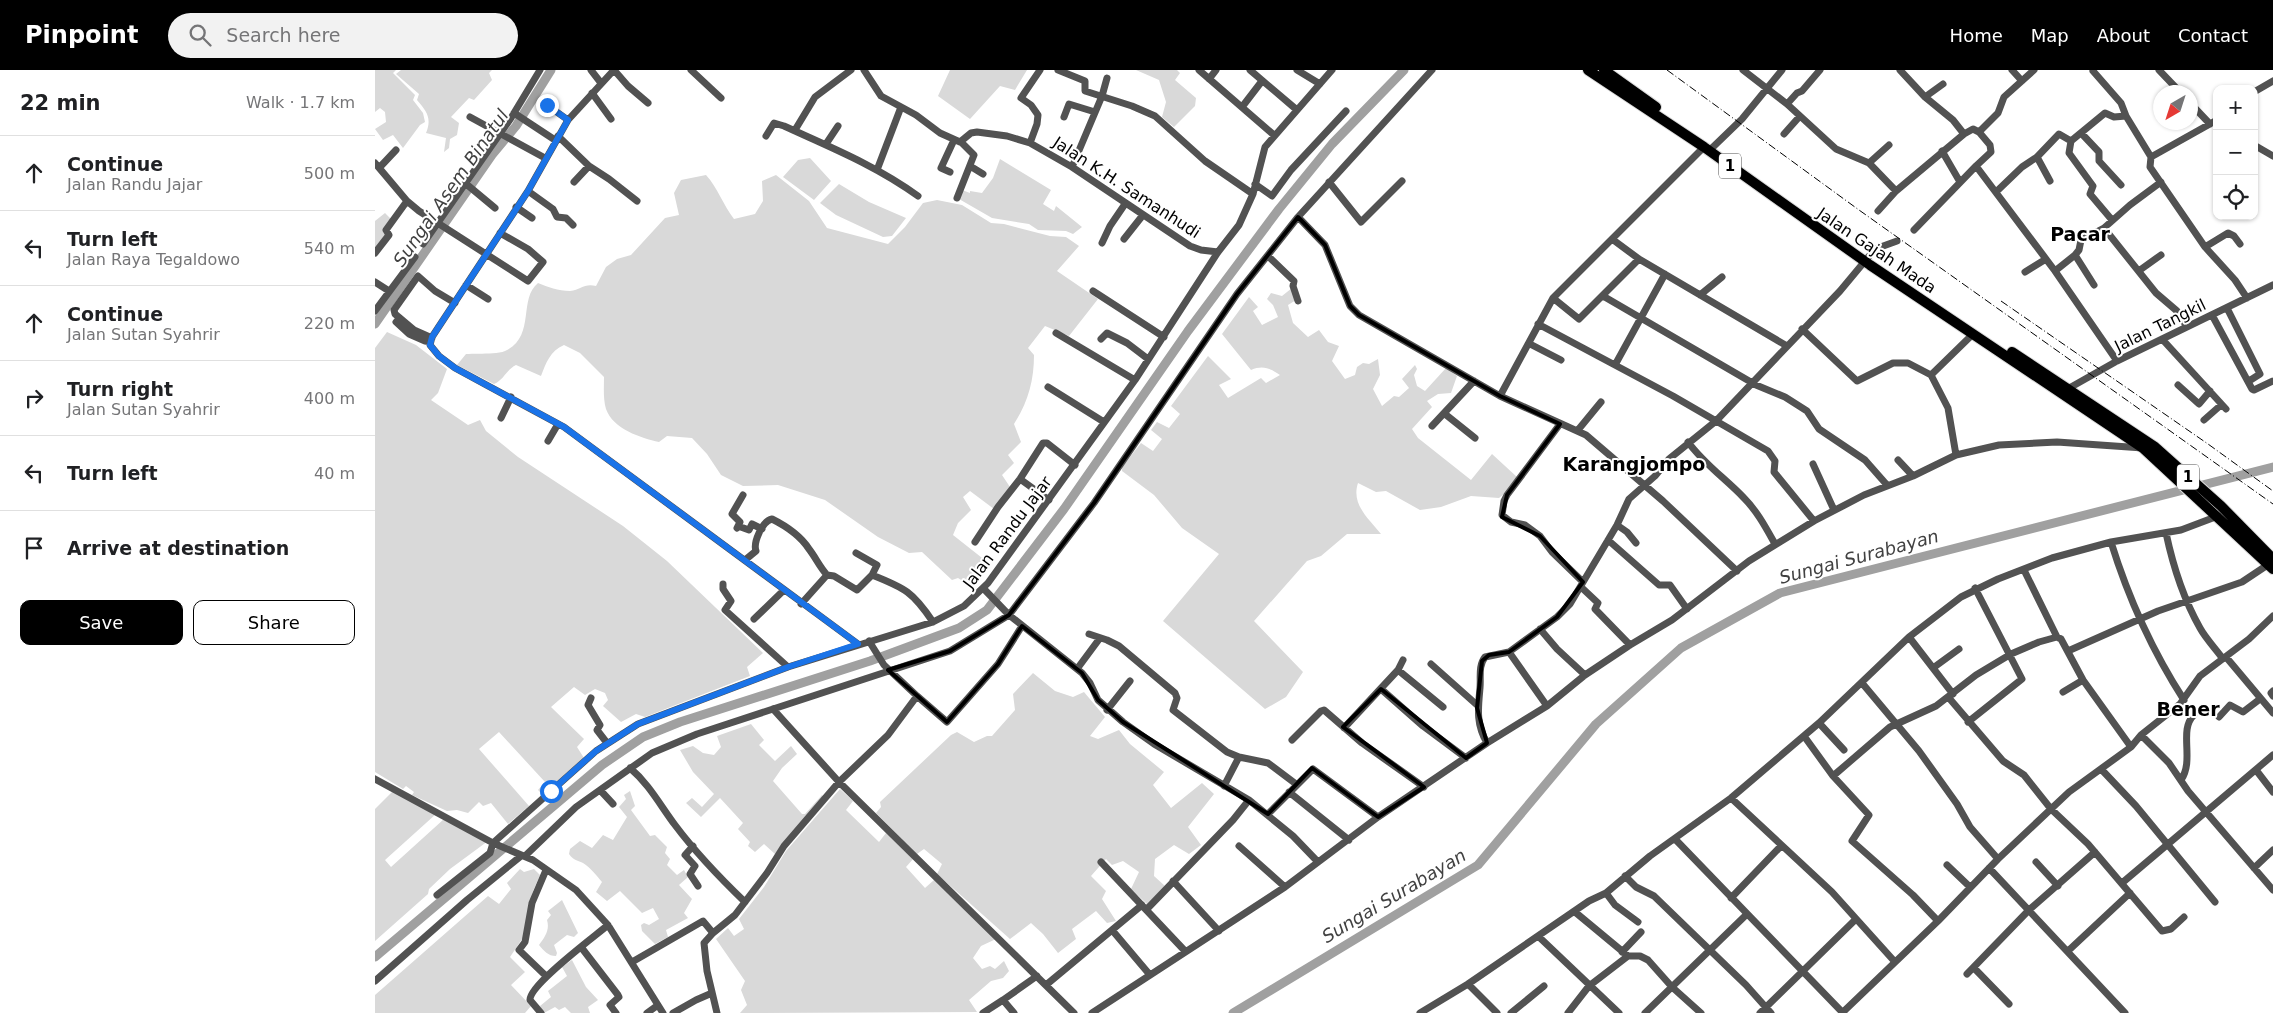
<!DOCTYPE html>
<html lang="en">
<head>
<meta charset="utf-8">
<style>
	body { margin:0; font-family:"DejaVu Sans",sans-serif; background:#f2f2f2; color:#202124 }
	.controls { position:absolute; right:15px; top:15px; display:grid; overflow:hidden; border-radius:10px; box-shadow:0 1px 4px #0004 }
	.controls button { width:45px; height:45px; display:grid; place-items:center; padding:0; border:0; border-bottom:1px solid #e0e0e0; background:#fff; color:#202124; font:25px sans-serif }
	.compass { position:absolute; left:1778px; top:15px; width:45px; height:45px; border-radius:50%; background:#fff; box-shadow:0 1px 4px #0004; rotate:219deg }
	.stop { position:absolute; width:15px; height:15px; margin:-11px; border:4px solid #1a73e8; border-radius:50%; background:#fff }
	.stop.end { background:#1a73e8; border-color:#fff; box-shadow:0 1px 5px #0008 }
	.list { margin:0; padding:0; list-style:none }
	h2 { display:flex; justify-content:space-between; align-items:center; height:65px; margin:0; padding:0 20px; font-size:21px }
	h2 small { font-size:16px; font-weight:400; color:#757577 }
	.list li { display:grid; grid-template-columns:32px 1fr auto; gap:15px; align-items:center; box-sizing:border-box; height:75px; padding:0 20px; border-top:1px solid #e0e0e0 }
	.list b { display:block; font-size:19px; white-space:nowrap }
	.list p { margin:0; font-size:16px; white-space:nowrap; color:#757577 }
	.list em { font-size:16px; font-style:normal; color:#757577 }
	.actions { display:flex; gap:10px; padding:15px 20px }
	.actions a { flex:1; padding:11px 0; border:1px solid #000; border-radius:10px; text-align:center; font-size:18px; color:#000 }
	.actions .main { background:#000; color:#fff }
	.icon { flex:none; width:28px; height:28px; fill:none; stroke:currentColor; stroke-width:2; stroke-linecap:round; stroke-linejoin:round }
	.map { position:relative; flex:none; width:1898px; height:943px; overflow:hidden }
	header { display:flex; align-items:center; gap:30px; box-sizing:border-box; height:70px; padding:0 25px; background:#000; color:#fff }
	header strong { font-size:24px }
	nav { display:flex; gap:28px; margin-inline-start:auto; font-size:18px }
	.search { width:350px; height:45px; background:#f2f2f2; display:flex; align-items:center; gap:12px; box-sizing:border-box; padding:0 18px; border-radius:28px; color:#757577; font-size:19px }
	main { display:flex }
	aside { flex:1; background:#fff }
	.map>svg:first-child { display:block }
	.green { fill:#d9d9d9 }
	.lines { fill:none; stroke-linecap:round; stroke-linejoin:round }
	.river { stroke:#a0a0a0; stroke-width:9 }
	.highway-casing { stroke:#dbdbdb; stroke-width:12 }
	.minor { stroke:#525252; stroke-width:7 }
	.highway { stroke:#000; stroke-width:10 }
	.rail { stroke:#000; stroke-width:1; stroke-dasharray:8 2.5 1 2.5; stroke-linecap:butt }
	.route { stroke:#1a73e8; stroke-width:6 }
	.marked { fill:none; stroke:#000; stroke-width:4; stroke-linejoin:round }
	.labels { text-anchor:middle; stroke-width:4; stroke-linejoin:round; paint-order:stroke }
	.shield { fill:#fff; stroke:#4c4c4c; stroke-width:1 }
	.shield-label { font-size:15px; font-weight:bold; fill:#000 }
	.street-label { font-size:16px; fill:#000; stroke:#fff }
	.water-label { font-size:18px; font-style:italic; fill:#414141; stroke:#fff }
	.quarter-label { font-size:19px; font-weight:bold; fill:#000; stroke:#fff }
</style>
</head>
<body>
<header>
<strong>Pinpoint</strong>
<div class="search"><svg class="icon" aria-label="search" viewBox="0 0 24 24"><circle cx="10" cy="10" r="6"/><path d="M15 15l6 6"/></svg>Search here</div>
<nav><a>Home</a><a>Map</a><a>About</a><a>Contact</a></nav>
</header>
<main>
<aside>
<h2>22 min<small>Walk · 1.7 km</small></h2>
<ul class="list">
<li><svg class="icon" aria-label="ahead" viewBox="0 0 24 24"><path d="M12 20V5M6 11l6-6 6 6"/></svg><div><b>Continue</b><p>Jalan Randu Jajar</p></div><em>500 m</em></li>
<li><svg class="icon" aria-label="left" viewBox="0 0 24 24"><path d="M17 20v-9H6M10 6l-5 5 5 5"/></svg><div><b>Turn left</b><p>Jalan Raya Tegaldowo</p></div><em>540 m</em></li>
<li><svg class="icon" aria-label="ahead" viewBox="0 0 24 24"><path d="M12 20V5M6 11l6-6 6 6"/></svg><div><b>Continue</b><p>Jalan Sutan Syahrir</p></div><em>220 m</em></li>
<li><svg class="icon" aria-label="right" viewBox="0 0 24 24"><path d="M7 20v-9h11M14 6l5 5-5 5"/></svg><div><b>Turn right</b><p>Jalan Sutan Syahrir</p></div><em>400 m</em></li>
<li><svg class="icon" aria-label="left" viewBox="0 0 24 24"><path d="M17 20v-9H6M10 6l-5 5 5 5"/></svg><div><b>Turn left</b></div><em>40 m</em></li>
<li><svg class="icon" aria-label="arrive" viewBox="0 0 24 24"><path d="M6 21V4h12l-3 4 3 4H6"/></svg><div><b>Arrive at destination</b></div></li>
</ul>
<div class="actions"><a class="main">Save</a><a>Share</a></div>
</aside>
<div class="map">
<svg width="1898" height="943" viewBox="0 0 1898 943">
	<rect width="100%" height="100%" fill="#fff"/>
	<path class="green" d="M0,0H21L18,3L40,25L38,30L48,43L50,52L45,55L28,78L18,65L8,70L0,59L11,52L10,42L5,38L0,42Z
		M26,0H117L114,3L117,10L99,30L94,28L76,47L84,53L82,65L75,69L74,78L69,82L71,68L51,63C57,48 52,42 42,30L44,24L21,4Z
		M575,0H652L640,20L625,16L595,49L563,26Z
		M761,0H802L805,3L800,10L821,28L820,36L799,57L787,47L791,32L784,10Z
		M435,88L456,111L439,130L408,107L423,90Z
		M625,89L676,120L668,134L679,141L681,136L707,157L698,164L691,161L663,160L654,154L617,148L584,129L587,120L595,123V121L607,123L618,108Z
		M331,105C343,118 348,135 359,149L380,144L388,131L387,111L401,105L434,131L452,158L513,174L530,157L548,133L562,130L587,135L616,153L629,154L675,166L691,167L704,176L682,201L723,229L694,266L670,256L653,278L659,285C659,311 653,332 639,354L646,372L633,385L639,393L627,405L635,417L619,439L595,421L588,427L596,440L583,453L578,465L616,495L597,517L583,508L577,510L547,482L534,483L503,467L450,430L403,415L368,416L346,405L332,384L317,368L292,366L284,372C266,368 238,359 231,339C228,329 229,317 229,307L205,283L189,275C175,281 171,293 166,306L141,295C131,300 129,310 119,314L82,295L91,284C102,283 120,285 130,281C161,267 143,229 163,213C173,217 183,221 195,221C206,220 209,213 221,216L231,197L242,189L256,185L290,148L304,145L299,123L306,110Z
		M464,114L494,132L531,148L517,166L508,167L461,145L445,133Z
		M10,143L20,153L0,180V151Z
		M917,218L921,230L913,235L918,253L933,267L944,260L953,272L964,276L957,291L970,309L980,305L982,297L988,293L994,294L1003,289L1005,305L998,319L1007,336L1019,326L1024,327L1034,318L1027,309L1040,295L1042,299L1039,305L1042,316L1050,321L1071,298L1082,306L1076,323L1063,324L1052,331L1057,337L1037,359L1043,368L1096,410L1117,384L1142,407L1129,424L1124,428L1096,426L1066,437L1045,440L1011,421L1001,422L983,413C976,434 993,448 1006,464H972L946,486L932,491L879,551L928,602L911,627L890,639L788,551L844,484L807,458L779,425L747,401V397L766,373L778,381L787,369L776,360L782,352L794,358L805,344L796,336L833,286L856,309L844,315L853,328L886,308L891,313L905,305C894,298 888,295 876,300L847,264L874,227L883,237L878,241L887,255L903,247L898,235L892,229L896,223L907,226Z
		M12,262L41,275L72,299L63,323L56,330L93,355L105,350L111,361L143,387L248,456L292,491L388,583L372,597L375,606L270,647L261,644L246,652L228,636L233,630L230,623L220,619L210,625L199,617L176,637L209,669L202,677L209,688L168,725L163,720L170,712L124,662L104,679L154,736L133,754L116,733L108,736L104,732L93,743L82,740L72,741L37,725L39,722L31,716L28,719L0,702V278Z
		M658,603L680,621L698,627L709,622L730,647L715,666L723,669L744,660L755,674L789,702L778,715L796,738L827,713L839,724L813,757L826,775L814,784L799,775L780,789L779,806L790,816L772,834L756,819L764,802L748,791L737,795L731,789L716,806L731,821L727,829L741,851L732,853L721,841L697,859L701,869L683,883L668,864L656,853L635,869L562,804L567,794L549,779L542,784L501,743L506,737L505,732L576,665L582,662L599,672L612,666H617L640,640L638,624Z
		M376,654L389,670L384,675L400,691L416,676L422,684L407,698L398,711L427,744H430L447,725L450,728L400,784L389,774L380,782L373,776L375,772L363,759L368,753L345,728L326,747L311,733L317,728L327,737L339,724L318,702L305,680L318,676L328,683L339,685L346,677L342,666Z
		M465,719L478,731L471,740L504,772L511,763L539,788L531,797L550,818L559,810L621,869L606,876L598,888L607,899L615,896L620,899L629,891L634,901L628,908L616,911L594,930L602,942L365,943L372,935L366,920L370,911L341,869L353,858L359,866L369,859L364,849L389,817L411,781Z
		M18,721L61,744L10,790L16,797L69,749L113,771L75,799L54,819L53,824L0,871V739Z
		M255,721L260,736L256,740L275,766L280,765L292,777L290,783L295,789L292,795L302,805L309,800L313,807L304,815L317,829L309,843L313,848L291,860L293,867L280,874L267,861L266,855L269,853L274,855L284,849L278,838L267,843L245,821L232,831L221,822L227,812C222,806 216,798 208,793C202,790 198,790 194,784L195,779L205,771L217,778L228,765L238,770L252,747L244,737L251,729L249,725Z
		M145,799L149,802L159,799L165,805L158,821L149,866L135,887L150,902L136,915L156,936L150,943H0V925L113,826L124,834L136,819L132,813Z
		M187,830L203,863L199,867L192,865L179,875L182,883L181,886C173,886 169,881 164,875C170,867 175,860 172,850L176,845L173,841Z
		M197,890L211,917L223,930L213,937L215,943H196L190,937L184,940L180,937L169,943L165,936L176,927L173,921L192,906L187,897Z"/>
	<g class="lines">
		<path class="river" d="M0,254L117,85L141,56L176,0
			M0,887L227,695L268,667L305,652L495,591L584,558L612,540L689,439L813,261L904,139L957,74L1029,0
			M858,943L1103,795L1221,654L1306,578L1405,523L1898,397"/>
		<g class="highway-casing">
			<path id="highway" d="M1213,0L1329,77L1495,195L1768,378L1898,499
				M1229,0L1281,37
				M1637,282L1780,377L1846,436L1898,489"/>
		</g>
		<path class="minor" d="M216,0L226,13
			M239,0L193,50L153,121L57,267L55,275L64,286L80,298L189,357L483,574
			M239,0L253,16L273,33
			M316,0L346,28
			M489,0L506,26L541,45L565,63L585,72L596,63L602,62L632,66L655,73L697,97L815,176L826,180L843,182
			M683,0L710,11V21L757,36L780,46L830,91L878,124
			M824,0L899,65
			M875,0L922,40
			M922,0L945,14
			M1368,0L1412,34L1461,79L1494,93L1521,121L1589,64L1578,50L1550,27L1525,0
			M1637,0L1647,11
			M1659,0L1629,27L1623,43L1604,62L1615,75L1616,82L1601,96L1680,201L1742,291
			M1784,0L1805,22
			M1718,1L1746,33L1751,46
			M834,9L841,0
			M1879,22L1898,11
			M217,23L236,49
			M1550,27L1568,14
			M1412,34L1422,23L1427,21L1445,0
			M1816,34L1835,54
			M172,35L193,50
			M867,37L887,11
			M139,43L180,70
			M95,47L170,88
			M689,47L694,34L720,42
			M1842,50L1776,87L1775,97L1830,177L1860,210L1872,228
			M420,60L440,27L476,0
			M1409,64L1425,46
			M1589,64L1598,59L1604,62
			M1707,64L1724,82V91L1746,115
			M183,66L214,96L234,109L262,131
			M391,66L399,53L409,56C455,77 502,96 543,126
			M1696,71L1694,83L1718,116L1715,124L1737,150
			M655,73L662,54L663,45L656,35L646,28L665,0
			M451,74L463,56
			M1879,75L1898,86
			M1338,77L1367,49L1407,0
			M1567,81L1585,112
			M1662,87L1675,111
			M0,93L32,131L44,141L153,211L168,192L153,179L125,163
			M1494,93L1514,75
			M595,96L608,104
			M5,97L21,80
			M697,97L727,26L732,8
			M502,100L526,37
			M575,102L566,98L579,70
			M199,112L214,96
			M954,112L986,152L1027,111
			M90,113L120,138
			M880,114L897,126L916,100L971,41
			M153,121L178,139L182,147L191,148L198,155
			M1621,122L1647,97L1662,87L1684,64L1696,71L1730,43L1739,47L1751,46L1776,87
			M582,128L599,85L586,72
			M141,137L157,148
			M1503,141L1521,121
			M923,147L950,175L975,236L984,245L1125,326L1211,365L1288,431L1362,501
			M1729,158L1781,223L1802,241L1812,257
			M1539,160L1601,96
			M749,169L768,145
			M1237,169L1264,189L1412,276
			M727,173L735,156L750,134
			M48,174L136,48L165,0
			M1830,177L1853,163L1859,166L1865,174
			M0,183L14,165L11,160L32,131
			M1700,185L1719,215
			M893,186L919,211L918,216L923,231
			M1765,200L1786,185
			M1680,201L1700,185L1704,180L1706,170L1729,158L1755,135L1786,112
			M1650,202L1671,189
			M0,212L14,221
			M91,215L113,229
			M718,221L789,267
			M1325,225L1347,207
			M1228,226L1381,315L1410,327L1432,341L1444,359L1490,390L1512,415
			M1178,228L1204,249L1264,189
			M1852,238L1885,304L1874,311
			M0,241L40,187
			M1837,245L1877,319L1879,320L1898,311
			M21,252L34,264L50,271
			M1163,254L1298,326L1393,381L1400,391L1399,402L1439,451
			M1427,259L1482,311L1518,293H1533L1556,305
			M681,263L760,310
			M57,268L39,260L20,244L19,240L43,206L60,221L80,233
			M726,269L732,263L752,273L773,289
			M1787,269L1851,339
			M1155,274L1186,290
			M1240,295L1290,204
			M1803,315L1824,334L1835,321
			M673,317L729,352
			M1689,321L1742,291L1898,215
			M1125,326L1178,228L1329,77
			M1070,344L1100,368
			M126,348L136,327
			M1829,350L1846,335
			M1185,354L1132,425L1129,431L1127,445L1136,452L1150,455L1165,466L1177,482L1208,512
			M1057,356L1099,311
			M1203,360L1226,332
			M173,371L183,354
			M1313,372C1329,394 1351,409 1369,428C1382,441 1391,458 1400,474
			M1581,385L1573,338L1556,305L1598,264
			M1523,390L1538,406
			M1438,394L1459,440
			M645,409L674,430
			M1242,455L1252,462L1261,473
			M363,456L374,460L377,454L387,459
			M362,458L365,452L357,444L368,425
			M1791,463C1798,496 1808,528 1825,558C1831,569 1841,579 1848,589
			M1233,470L1284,515H1295L1312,539
			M600,472L623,437L645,409L668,373H672L700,395
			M1736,472C1753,527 1778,582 1809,630
			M481,483L502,495L497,505
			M370,490L381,481C378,473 387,451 397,449C411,456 425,465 434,479C441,488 444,496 452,505L459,506L482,520L497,505C530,518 538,522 558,552
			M1649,500L1682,567
			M348,514V519L356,531L350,540L413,597
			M1206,517L1223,533L1220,539L1255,575
			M608,518L634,545L707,603L715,613L723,630L748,652L779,674L874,730L918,766L943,792
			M426,534L452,505
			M379,549L409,520
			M1165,559L1182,579L1210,605
			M714,564L732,570L744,576L800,623L802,628L798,640L852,682L864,687L893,693L921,714
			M1534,567L1578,624
			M1693,581L1783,541L1867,512L1894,494
			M1134,582L1172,636
			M1851,587L1898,643
			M1056,594L1102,635
			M1558,598L1584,579
			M702,599L725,568
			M1023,600L1068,637
			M1487,613L1544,681L1582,734L1595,757L1623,789
			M1006,619L1048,656L1091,688
			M1898,621L1896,623L1898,626
			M1688,622L1708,610
			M542,626L572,652L623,594L647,556
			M216,628L213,635L225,655L222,660L232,673
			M1574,628L1628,691L1649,705L1676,739L1713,774L1787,861L1796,859L1809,847
			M398,639L464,712L699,943
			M732,640L755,611
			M1844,647L1855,635L1868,642L1885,629
			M1593,652L1647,609L1600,518
			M1444,653L1469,680
			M969,658L1023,600L1028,590
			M1766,665L1794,693L1813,721L1898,820
			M1429,666L1458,706L1494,745L1477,771L1538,825L1563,851
			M917,670L946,641L949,640L987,673L1049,717
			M1112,673C1101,654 1103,639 1105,618C1106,608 1103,596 1110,587L1134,582L1182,547L1195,534L1242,455L1254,429L1280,406L1294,389L1341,351L1465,221L1500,179L1522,171
			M255,698C274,714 285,735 300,755C321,783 345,808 370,832
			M1726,699L1761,736L1840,832
			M1881,700L1898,722
			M1458,706L1515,657L1561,636L1601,605L1636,584L1664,572L1682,567L1686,569L1708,610L1756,677
			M0,709L118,773L158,790L201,820L233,855L288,943
			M1806,710C1820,690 1803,660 1819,645
			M849,716L864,687
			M225,720L238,734
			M914,722L974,770
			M1356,728L1457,822L1520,892
			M893,744L938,699L1003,747
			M1300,769L1468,943
			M118,773L221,681L263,654L413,597L558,552L589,536L613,513L760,310L843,182L864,155L878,124L890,77L957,0
			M318,776L310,785L320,796L315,804L323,816
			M864,776L910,817
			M150,786L201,737L277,683L322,664L575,581L634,545L719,433L862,224L923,147L1057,0
			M726,792L810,881
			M1661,792L1683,816
			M1572,795L1595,817
			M1614,798L1750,943
			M1879,798L1898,780
			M171,800L157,833L150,872L144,880L171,906
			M1250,806L1261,817L1279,826L1371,915L1396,943
			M798,811L844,861
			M1747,813L1898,685
			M1231,823L1240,835L1263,852
			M62,825L115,783L118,773
			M1356,828L1406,776
			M772,839L858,750L874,730
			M1200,842L1253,886H1265L1273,890L1297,917L1326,943
			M737,860L775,905
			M1163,866L1244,943
			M206,877L243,925L244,927L235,935L241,943
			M1693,881L1755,823
			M1247,882L1266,862
			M257,892L328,851L338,863
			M1599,898L1634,934
			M1592,904L1654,840L1720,782
			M0,911L92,830L146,786
			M1093,914L1122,943
			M671,915L767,835
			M166,943L155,930C154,915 219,867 233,855
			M272,943L283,935
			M298,943L321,930L337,923
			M342,943L332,901L329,873L338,863L360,845L392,803L409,776L464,712L513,665L542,626L509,595L494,571
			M608,943L628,930
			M639,943L628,930L662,906
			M717,943L910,817L1003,747L1112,673L1172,636L1210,605L1255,575L1297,550L1374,491L1439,451L1489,425L1538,406L1581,385L1624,375L1682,372L1768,378
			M1045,943L1093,914L1214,831L1231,823L1275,786L1356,728L1444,653L1534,567L1586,527L1623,509L1677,488L1736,472L1806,460L1843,446
			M1136,943L1169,916
			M1193,943L1214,916L1253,886
			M1270,943L1371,845
			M1385,943L1481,849
			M1467,943L1563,851L1623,789L1694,722L1756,677L1766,665L1805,634L1825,606L1874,569L1898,546"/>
		<use href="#highway" class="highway"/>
		<path class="rail" d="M1292,0L1484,140L1898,434
			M1626,231L1833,374L1898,421"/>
	</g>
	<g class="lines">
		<path class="route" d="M172,35L193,50L153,121L57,267L55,275L64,286L80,298L189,357L483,574L413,597L263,654L221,681L176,721"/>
	</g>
	<path class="marked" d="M923,147L950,175L975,236L984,245L1125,326L1185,354L1132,425L1127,447L1165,466L1208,512L1182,547L1134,582L1114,585L1107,591L1102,638L1112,673L1091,688L1006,619L968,657L1049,717L1003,747L937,698L893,744L748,652L723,630L707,603L647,556L623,594L572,652L513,600L575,581L634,545L719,433L862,224Z"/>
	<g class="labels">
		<g class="shield">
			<rect x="1344" y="83.5" width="22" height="25" rx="4"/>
			<rect x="1802" y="394.5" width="22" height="25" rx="4"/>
		</g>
		<g class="shield-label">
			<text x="1355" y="101">1</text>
			<text x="1813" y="412">1</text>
		</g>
		<g class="street-label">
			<text transform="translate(752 117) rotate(33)" y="6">Jalan K.H. Samanhudi</text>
			<text transform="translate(1502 180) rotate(34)" y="6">Jalan Gajah Mada</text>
			<text transform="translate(1785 255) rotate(-26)" y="6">Jalan Tangkil</text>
			<text transform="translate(632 462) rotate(-53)" y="6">Jalan Randu Jajar</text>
		</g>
		<g class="water-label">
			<text transform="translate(76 118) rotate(-55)" y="6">Sungai Asem Binatul</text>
			<text transform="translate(1484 487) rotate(-15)" y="6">Sungai Surabayan</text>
			<text transform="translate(1019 826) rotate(-31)" y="6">Sungai Surabayan</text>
		</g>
		<g class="quarter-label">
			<text x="1705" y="171">Pacar</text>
			<text x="1259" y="401">Karangjompo</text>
			<text x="1813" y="646">Bener</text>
		</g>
	</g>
</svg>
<div class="controls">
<button>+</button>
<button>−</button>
<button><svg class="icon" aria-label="locate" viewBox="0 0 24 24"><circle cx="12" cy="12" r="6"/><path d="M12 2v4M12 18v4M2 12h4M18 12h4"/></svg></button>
</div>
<svg class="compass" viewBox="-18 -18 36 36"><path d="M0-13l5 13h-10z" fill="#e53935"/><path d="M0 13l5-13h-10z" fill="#757577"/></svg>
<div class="stop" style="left:176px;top:721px"></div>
<div class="stop end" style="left:172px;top:35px"></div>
</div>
</main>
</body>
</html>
